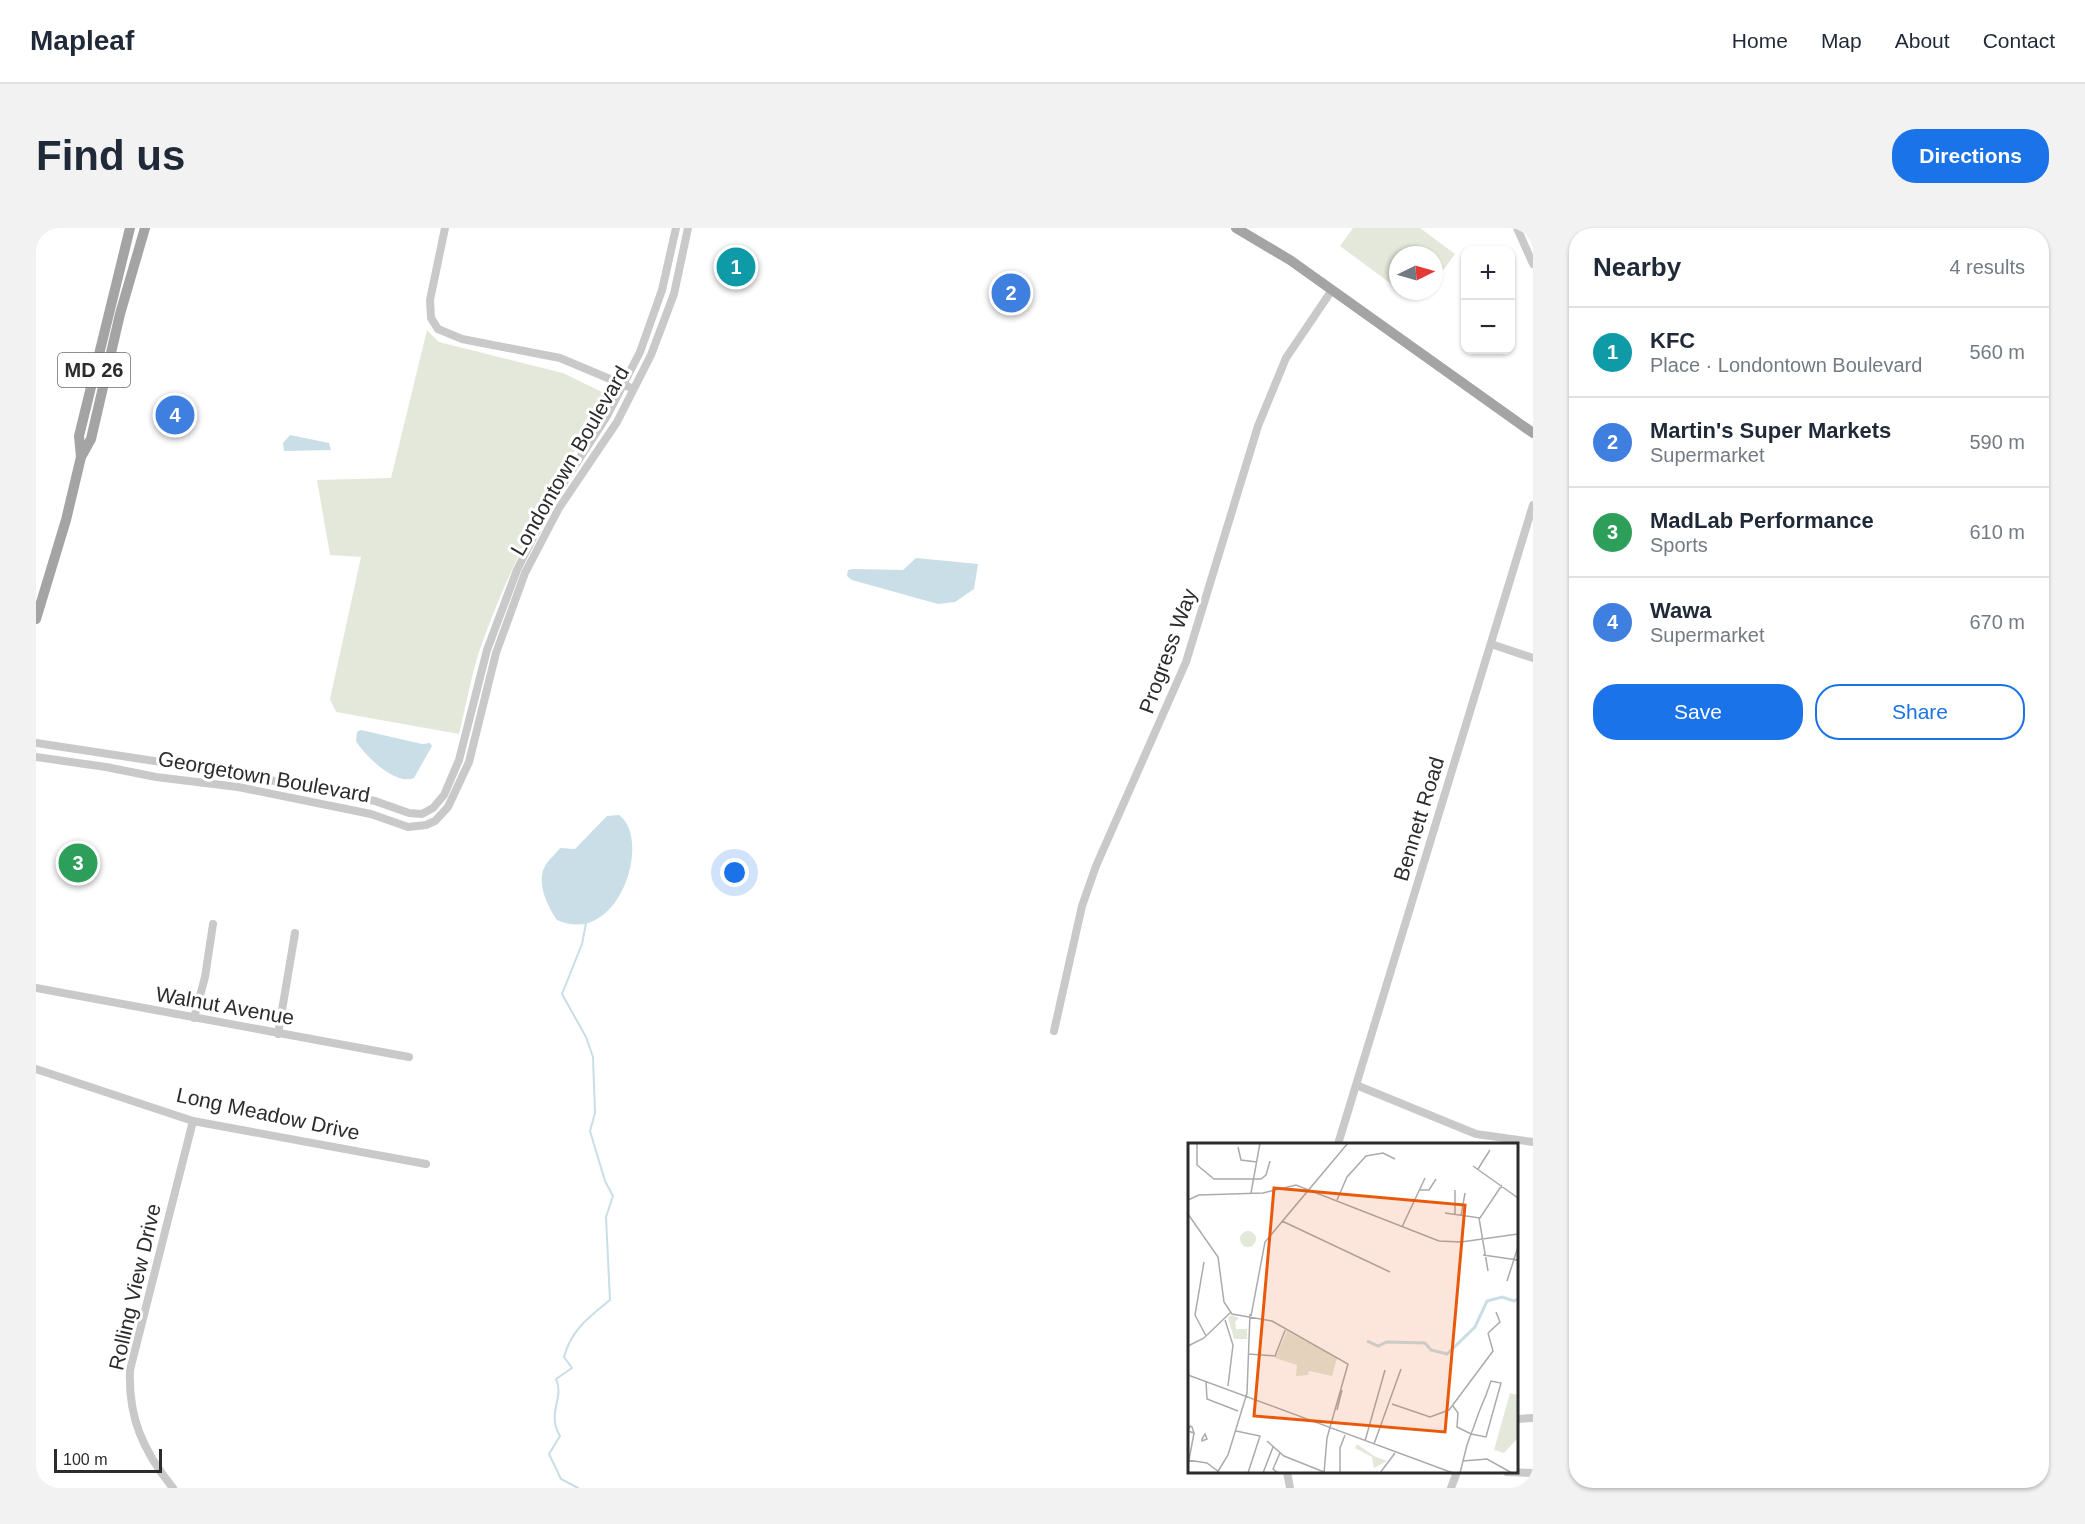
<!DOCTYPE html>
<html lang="en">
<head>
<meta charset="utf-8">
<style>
	body { margin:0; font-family:Helvetica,sans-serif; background:#f2f2f3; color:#1f2937 }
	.controls { position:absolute; right:18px; top:18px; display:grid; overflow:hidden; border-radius:12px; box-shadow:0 2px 4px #0004 }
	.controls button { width:54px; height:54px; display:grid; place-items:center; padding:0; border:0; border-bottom:2px solid #e0e1e3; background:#fff; color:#1f2937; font:30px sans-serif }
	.compass { position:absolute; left:1353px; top:18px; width:54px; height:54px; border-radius:50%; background:#fff; box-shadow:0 2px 4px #0004; rotate:85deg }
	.scale { position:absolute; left:18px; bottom:15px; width:108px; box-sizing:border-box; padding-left:6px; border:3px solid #2c2c2c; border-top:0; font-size:16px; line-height:21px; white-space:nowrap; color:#2c2c2c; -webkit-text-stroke:4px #fff; paint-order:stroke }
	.you { position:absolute; left:699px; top:645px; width:21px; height:21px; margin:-15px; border:4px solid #fff; border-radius:50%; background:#1a73e8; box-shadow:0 0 0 9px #1a73e833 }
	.badge { display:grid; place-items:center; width:39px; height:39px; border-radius:50%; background:#1a73e8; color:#fff; font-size:20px; font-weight:700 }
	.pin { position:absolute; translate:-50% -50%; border:3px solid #fff; box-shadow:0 2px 6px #0006 }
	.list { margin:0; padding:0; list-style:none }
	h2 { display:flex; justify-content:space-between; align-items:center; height:78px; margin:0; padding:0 24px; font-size:26px }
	h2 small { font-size:20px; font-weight:400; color:#747a83 }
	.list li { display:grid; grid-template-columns:39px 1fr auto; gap:18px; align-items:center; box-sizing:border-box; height:90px; padding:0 24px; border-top:2px solid #e0e1e3 }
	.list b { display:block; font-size:22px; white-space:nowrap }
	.list p { margin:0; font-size:20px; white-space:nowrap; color:#747a83 }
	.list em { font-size:20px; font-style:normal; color:#747a83 }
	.actions { display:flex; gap:12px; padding:18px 24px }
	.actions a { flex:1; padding:14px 0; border:2px solid #1a73e8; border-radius:24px; text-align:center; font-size:21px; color:#1a73e8 }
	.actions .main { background:#1a73e8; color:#fff }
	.map { position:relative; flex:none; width:1497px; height:1260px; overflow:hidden; border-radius:24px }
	header { display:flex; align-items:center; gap:36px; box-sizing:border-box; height:84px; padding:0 30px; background:#fff; border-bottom:2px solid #e0e1e3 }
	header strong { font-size:28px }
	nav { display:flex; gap:33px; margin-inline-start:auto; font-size:21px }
	.intro { display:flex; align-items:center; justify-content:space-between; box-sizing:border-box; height:144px; padding:0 36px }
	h1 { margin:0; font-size:42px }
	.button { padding:15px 27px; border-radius:24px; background:#1a73e8; color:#fff; font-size:21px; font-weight:700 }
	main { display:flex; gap:36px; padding:0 36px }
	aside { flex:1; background:#fff; border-radius:24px; box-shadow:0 2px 4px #0004 }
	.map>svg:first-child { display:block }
	.green { fill:#e4e8db }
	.water { fill:#c9dee7 }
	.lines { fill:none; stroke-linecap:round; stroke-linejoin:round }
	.stream { stroke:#c9dee7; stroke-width:2 }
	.minor { stroke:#c9c9c9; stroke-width:8 }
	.major { stroke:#a4a4a4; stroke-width:10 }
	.labels { text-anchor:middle; stroke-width:6; stroke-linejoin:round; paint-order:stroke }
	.shield { fill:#fff; stroke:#6b6b6b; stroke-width:1.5 }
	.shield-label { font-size:20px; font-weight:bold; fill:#2c2c2c }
	.street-label { font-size:21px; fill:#2c2c2c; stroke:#fff }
	.inset-river { fill:none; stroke:#c9dee7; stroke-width:3 }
	.inset-road { fill:none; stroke:#ababab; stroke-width:1.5 }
	.view { fill:#e8590c; fill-opacity:0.15; stroke:#e8590c; stroke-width:3 }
	.inset-edge { fill:none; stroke:#2c2c2c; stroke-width:3 }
</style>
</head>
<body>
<header>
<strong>Mapleaf</strong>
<nav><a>Home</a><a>Map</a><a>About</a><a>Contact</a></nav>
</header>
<div class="intro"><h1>Find us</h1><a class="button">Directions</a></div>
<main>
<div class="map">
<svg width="1497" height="1260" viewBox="0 0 1497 1260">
	<rect width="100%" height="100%" fill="#fff"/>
	<path class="green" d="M1317,0H1384L1419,26L1398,55V27H1362V61L1304,18Z
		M391,102L403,114L527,145L572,167C521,251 477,327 444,421C435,448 430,478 423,506L300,484L294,471L325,329L294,327L281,252L355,250Z"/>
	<path class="water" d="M254,207L293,215L295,222L248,223L247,215Z
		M880,330L942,336L938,361L919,374L902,376L816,352L811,348L812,342L817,341L867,342Z
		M325,502L386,516L394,515L396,518L378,550C360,558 329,528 320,513L321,504Z
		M583,587C617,612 582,720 521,692C511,678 500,654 509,638C513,631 520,626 524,620L539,621L571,588Z"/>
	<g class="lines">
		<path class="stream" d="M542,1260L525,1251L513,1226L524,1208C510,1185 529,1170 520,1151L536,1140L528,1129C535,1102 553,1089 574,1072L570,989L577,968L569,953L554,903L559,885L557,829L550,809L526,766L546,716L550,695"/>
		<path class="minor" d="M409,0L394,72L395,90L402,101L426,111L524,130L593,159
			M1481,0L1497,36
			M1455,416L1497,430
			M0,515L204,546L339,573L373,585L386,586L397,580L408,567L423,532L451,422L481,342L514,276L571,188L604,124L626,62L640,0
			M0,529L70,539L120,549L202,559L335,586L372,599L390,597L399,593L412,579L433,534L460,425L489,345L523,280L581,194L615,127L638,66L652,0
			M0,760L373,829
			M158,790L169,749L177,696
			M1018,803L1046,678L1060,638L1150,434L1222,198L1250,130L1296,62
			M242,806L259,705
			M0,841L157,893L390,936
			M1320,857L1440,906L1497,914
			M1302,916L1497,277
			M1480,1191L1497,1190
			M1251,1244L1254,1260
			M1471,1244L1497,1245
			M137,1260C107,1223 92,1189 94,1142L157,893
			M1415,1260L1421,1244"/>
		<path class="major" d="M1200,0L1254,32L1497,205
			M45,229L43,208L94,0
			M0,391L30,292L45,229L55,211L84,86L109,0"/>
	</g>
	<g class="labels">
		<rect class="shield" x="22" y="125" width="72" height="34" rx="4.5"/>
		<g class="shield-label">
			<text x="58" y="149">MD 26</text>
		</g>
		<g class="street-label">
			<text transform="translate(534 233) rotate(-60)" y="7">Londontown Boulevard</text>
			<text transform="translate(1132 423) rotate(-70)" y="7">Progress Way</text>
			<text transform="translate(228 549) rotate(10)" y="7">Georgetown Boulevard</text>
			<text transform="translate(1383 591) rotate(-73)" y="7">Bennett Road</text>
			<text transform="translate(189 778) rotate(10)" y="7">Walnut Avenue</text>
			<text transform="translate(232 886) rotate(12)" y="7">Long Meadow Drive</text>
			<text transform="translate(99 1059) rotate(-77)" y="7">Rolling View Drive</text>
		</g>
	</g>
	<g transform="translate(1152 915)">
		<rect width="330" height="330" fill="#fff"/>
		<path d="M52 96a8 8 0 1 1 16 0a8 8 0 1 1-16 0ZM43,172L51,175L47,179L48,186H59V196H46L40,175ZM99,188L149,215L144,233L121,228L120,232L108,233L109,222L87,215ZM322,250L330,252V295L316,310L306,307ZM169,301L186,313L199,318L186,325L184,314L167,305Z" fill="#e4e8db"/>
		<path class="inset-river" d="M179,198L190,203L199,199L237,200L243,207L259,211L287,184L299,158L314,154L326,158L330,156"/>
		<path class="inset-road" d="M9,0V22L26,36H73L78,32L82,18M50,4L53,17L69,19M285,23L330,55M290,26L302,7M232,47H241L248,36M63,50L72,0M0,57L11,52L75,50L108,42L251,98L273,99L330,91M149,57L159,34L178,13L195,10L207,16M257,70L292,75L314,42M0,71L30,114L36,159L44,171L84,178L160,221L139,295L136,330M267,71V47M273,73L277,50M291,75L300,128M94,78L202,129M214,84L237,35M295,112L330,117M16,119L7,172L18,193M319,138L330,104M63,173L77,99L160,0M37,177L45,202L40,243M300,190L312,179L308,169M0,203L16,195L43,169M61,211L87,213L98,185M0,232L265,330M18,239L19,256L50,268M204,261L242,274L261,267L305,208L300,190M265,263L270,270L269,284L283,291L298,294L313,240L303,238L298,252L291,269L285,286L283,291L279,302L272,330M149,267L154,247M2,283L4,284L6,290L0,288ZM48,288L72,293L60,330M17,291L19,296L14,298V296ZM79,298L96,313L136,329M177,298L197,227M186,301L213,226M0,317L19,320L31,329M275,318L299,316L324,330M0,322L6,290M29,330L40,312L59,250L62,171M75,330L85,304M90,330L85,326L92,310M152,330V305L157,292M192,330L207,310"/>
		<path class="view" d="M86,45L277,62L257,289L66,273Z"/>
		<rect width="330" height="330" class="inset-edge"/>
	</g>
</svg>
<div class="controls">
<button>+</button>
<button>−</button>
</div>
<svg class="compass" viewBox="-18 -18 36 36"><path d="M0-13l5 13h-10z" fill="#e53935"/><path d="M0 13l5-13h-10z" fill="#747a83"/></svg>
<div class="scale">100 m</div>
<div class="you"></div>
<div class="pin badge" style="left:700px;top:39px;background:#0f9aa8">1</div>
<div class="pin badge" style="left:975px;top:65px;background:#3f7fe0">2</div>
<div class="pin badge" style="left:42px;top:635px;background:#2e9e5b">3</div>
<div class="pin badge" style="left:139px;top:187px;background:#3f7fe0">4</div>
</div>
<aside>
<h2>Nearby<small>4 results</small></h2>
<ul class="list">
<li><span class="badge" style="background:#0f9aa8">1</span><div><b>KFC</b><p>Place · Londontown Boulevard</p></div><em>560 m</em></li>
<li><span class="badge" style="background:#3f7fe0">2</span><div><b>Martin's Super Markets</b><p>Supermarket</p></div><em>590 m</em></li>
<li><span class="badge" style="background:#2e9e5b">3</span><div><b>MadLab Performance</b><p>Sports</p></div><em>610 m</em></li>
<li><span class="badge" style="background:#3f7fe0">4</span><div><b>Wawa</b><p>Supermarket</p></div><em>670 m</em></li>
</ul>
<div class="actions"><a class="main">Save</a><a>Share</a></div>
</aside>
</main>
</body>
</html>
